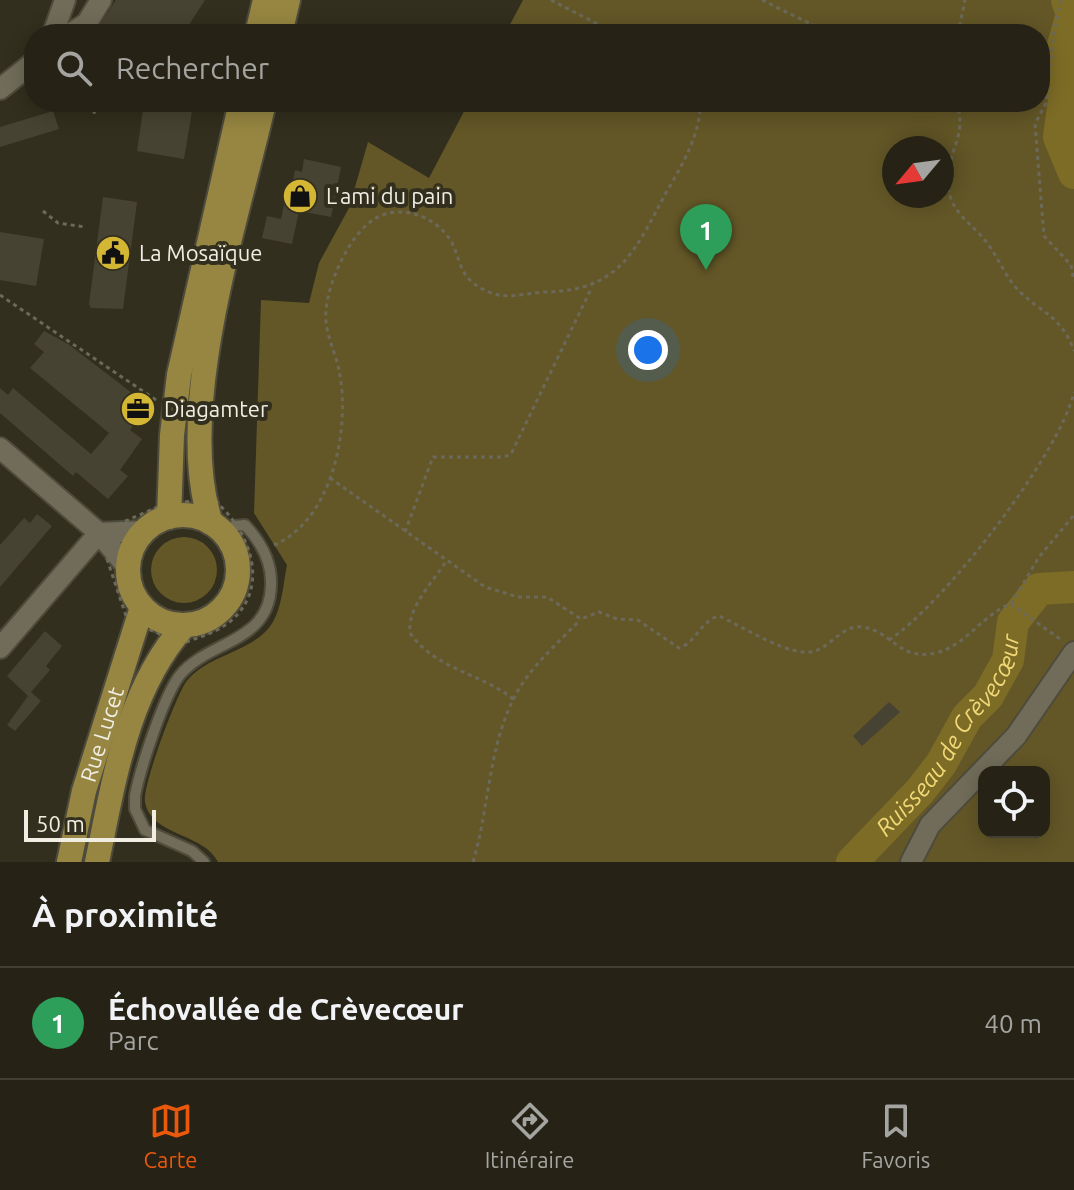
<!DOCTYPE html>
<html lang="fr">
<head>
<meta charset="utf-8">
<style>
	body { margin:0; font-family:Ubuntu,sans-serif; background:#2e2b1f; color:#f1f3f6 }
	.controls { position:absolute; right:24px; bottom:24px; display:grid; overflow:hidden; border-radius:16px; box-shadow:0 4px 20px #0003 }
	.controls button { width:72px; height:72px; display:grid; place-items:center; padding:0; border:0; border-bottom:2px solid #424035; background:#262316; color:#f1f3f6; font:40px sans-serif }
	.compass { position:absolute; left:882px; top:136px; width:72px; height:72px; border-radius:50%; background:#262316; box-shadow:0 4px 20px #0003; rotate:241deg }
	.scale { position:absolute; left:24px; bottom:20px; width:132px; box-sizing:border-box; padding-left:8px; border:4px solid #f0eee3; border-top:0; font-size:22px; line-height:28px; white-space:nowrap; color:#f0eee3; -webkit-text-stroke:6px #332f1e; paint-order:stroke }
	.you { position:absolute; left:648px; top:350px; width:28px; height:28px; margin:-20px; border:6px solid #fff; border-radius:50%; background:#1a73e8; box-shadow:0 0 0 12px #1a73e833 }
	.badge { display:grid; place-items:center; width:52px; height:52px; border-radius:50%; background:#ea580c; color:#fff; font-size:26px; font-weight:700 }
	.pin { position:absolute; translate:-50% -66px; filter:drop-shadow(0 2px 4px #0008) }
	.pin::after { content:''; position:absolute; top:42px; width:28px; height:24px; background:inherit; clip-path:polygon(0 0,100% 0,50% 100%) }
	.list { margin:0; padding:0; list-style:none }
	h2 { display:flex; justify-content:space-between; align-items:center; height:104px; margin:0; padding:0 32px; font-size:34px }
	h2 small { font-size:26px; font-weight:400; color:#a4a4a1 }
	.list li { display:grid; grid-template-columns:52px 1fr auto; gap:24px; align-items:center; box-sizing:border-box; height:112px; padding:0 32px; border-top:2px solid #424035 }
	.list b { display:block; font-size:30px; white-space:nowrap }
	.list p { margin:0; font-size:26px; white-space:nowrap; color:#a4a4a1 }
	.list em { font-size:26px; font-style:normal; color:#a4a4a1 }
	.icon { flex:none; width:44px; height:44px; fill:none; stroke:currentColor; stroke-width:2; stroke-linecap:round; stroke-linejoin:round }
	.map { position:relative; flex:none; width:1074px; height:862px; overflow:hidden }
	.search { position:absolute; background:#262316; box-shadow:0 4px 20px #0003; left:24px; right:24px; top:24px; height:88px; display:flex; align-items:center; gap:20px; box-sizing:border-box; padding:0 28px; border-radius:32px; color:#a4a4a1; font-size:30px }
	.sheet { height:216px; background:#262316 }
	nav { display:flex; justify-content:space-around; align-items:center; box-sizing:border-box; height:112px; border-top:2px solid #424035; background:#262316; font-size:22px; color:#a4a4a1 }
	nav a { display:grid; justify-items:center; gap:4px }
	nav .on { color:#ea580c }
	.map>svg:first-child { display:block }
	.green { fill:#635727; fill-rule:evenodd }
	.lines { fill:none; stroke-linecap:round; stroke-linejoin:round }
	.river { stroke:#7d6c26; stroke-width:32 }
	.building { fill:#474332 }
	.service-casing { stroke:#4e4b3c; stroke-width:14 }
	.minor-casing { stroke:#4e4b3c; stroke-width:24 }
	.primary-casing { stroke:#4e4b3c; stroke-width:28 }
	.path { stroke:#6c695a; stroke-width:3; stroke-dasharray:4 4; stroke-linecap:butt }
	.service { stroke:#706c59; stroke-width:10 }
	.minor { stroke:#706c59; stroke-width:20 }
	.primary { stroke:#978642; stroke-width:24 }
	.labels { text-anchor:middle; stroke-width:8; stroke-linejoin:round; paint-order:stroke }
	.poi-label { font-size:22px; fill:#f0eee3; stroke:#332f1e; text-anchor:start }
	.street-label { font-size:22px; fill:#f0eee3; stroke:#332f1e }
	.water-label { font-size:24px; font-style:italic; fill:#f1d877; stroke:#332f1e }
</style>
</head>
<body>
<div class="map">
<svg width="1074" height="862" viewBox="0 0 1074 862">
	<rect width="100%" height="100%" fill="#332f1e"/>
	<path class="green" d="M523,0H1074V862H218C204,833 151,836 145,802C142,786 176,696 186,682C205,656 247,653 268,629C282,613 283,584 287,565L254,513L261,300L309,303L319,263L349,208L368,142L429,178L469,102H1040V34H505ZM894,148H942V196H894ZM984,772H1044V832H984Z
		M151 570a33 33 0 1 1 66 0a33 33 0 1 1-66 0Z"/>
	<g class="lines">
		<g class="river">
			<path d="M1067,0L1072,14L1058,63L1064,100L1059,137L1074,173"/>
			<path id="s1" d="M852,862L920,791L941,764L967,717L988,696L1008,660L1013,622L1039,589L1074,587"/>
		</g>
	</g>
	<path class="building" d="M116,0H205L183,34H94Z
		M144,103L192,111L184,159L137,151Z
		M53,111L59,129L0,147V127Z
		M304,159L341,167L331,217L299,211L292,244L262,238L267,216L281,219L288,185L292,186L295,170L302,172Z
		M103,197L137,202L123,309L91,308L89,304Z
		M0,232L44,239L36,286L0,280Z
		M44,331L68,344L149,406L130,430L142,439L120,470L128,476L108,499L76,472L73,476L0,413V388L8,395L13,388L91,454L109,433L30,368L44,352L34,344Z
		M37,514L52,526L0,587V545L24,518L30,523Z
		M45,631L62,646L46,666L50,670L31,692L41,701L15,731L7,725L28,696L7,676Z
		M889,702L900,712L862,746L853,736Z"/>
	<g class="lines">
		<g class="service-casing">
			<path id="service" d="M204,862L192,851L145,830L135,809V796C140,769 164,695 180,675C209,640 270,643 271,585C272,562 261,542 245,525L234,526L224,533"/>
		</g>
		<g class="minor-casing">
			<path id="minor" d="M53,34L65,0
				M70,34L87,23L101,0
				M0,89L34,62
				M0,448L99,533L128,568
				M99,533L144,531
				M0,648L99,533
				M911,862L930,825L1016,736L1074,652"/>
		</g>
		<g class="primary-casing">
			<g id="primary">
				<path d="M257,34L265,0"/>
				<path d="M280,34L288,0"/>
				<circle cx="183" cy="570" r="55"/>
				<path d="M169,517L172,435L179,375L241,102"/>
				<path d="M211,523C173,410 238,217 264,102"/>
				<path id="s2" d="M69,862L84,791L142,607"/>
				<path d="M97,862C114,781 127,690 184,626"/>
			</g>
		</g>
		<path class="path" d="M551,0L617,34
			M762,0L809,23
			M1061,0L1054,31L1046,103L1035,124L1044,236L1071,265L1074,281
			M802,34L809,23L828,34
			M958,34L965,0
			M92,102L95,116
			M956,102C971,137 938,162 950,196C956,215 972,225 984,239C997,254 1004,275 1018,290C1042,314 1061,315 1074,351
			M43,211L58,223L85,227
			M0,295L156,400
			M330,478L485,587L518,597H547L581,619L599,612L617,619L638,620L679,648C697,642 700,621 719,616C742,626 792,659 815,651C832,645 844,624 863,627C893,632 899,661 935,653C967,646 982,614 1011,604L1039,557L1074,515
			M215,501C249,530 271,585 232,620C217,633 199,637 181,644L127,619L107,559L114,551L121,523L169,502Z
			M405,532L433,457H504L511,454L592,287
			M274,545C333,520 351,427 339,370C335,351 324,331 326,311C328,282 350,233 376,218C403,203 440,218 453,245C458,255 460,269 468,278C475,286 488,293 499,295C515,298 531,292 547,292C621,290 635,250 667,191C684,162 699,136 701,102
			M445,563C432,583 407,608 410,633C436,670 481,673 513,699
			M1011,604L1060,639
			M889,640C942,606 1060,454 1074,392
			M473,862C489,809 488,751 513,700C527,670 557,644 580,620"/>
		<use href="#service" class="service"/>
		<use href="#minor" class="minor"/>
		<use href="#primary" class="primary"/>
	</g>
	<defs>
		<g id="shop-disc" transform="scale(1.8)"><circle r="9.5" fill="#d4b635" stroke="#332f1e"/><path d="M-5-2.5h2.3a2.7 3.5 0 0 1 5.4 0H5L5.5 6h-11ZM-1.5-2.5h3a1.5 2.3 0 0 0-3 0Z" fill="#111"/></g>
		<g id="civic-disc" transform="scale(1.8)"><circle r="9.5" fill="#d4b635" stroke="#332f1e"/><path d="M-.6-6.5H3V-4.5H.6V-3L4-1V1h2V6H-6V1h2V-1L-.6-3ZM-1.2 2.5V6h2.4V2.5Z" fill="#111"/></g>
		<g id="office-disc" transform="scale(1.8)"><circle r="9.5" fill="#d4b635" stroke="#332f1e"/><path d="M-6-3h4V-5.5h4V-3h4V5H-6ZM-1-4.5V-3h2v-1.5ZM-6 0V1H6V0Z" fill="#111"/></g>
	</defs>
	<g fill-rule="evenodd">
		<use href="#shop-disc" x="300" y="196"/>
		<use href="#civic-disc" x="113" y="253"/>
		<use href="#office-disc" x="138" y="409"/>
	</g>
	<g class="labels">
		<g class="poi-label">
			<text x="326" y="204">L'ami du pain</text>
			<text x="139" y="261">La Mosaïque</text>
			<text x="164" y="417">Diagamter</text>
		</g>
		<g class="street-label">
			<text dy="8" stroke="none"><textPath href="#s2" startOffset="132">Rue Lucet</textPath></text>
		</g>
		<g class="water-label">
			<text dy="8" stroke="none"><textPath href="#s1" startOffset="162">Ruisseau de Crèvecœur</textPath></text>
		</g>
	</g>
</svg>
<div class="controls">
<button><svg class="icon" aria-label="locate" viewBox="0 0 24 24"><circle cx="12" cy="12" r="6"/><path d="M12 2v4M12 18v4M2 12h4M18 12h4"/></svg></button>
</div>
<svg class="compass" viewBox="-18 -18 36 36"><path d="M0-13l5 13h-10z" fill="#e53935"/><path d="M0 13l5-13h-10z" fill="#a4a4a1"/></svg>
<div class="scale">50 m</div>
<div class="you"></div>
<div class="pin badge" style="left:706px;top:270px;background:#2e9e5b">1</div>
<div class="search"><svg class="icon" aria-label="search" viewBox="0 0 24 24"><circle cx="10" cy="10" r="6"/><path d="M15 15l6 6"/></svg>Rechercher</div>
</div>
<section class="sheet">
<h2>À proximité<small></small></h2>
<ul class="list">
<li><span class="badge" style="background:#2e9e5b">1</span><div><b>Échovallée de Crèvecœur</b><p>Parc</p></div><em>40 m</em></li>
</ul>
</section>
<nav>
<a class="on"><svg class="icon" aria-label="map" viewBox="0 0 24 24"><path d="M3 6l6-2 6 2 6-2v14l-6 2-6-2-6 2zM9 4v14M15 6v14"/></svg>Carte</a>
<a><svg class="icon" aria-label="directions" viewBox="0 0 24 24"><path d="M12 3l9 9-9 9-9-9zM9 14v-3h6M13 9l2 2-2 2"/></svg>Itinéraire</a>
<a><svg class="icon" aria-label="saved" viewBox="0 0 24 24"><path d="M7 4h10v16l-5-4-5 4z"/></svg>Favoris</a>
</nav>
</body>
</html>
